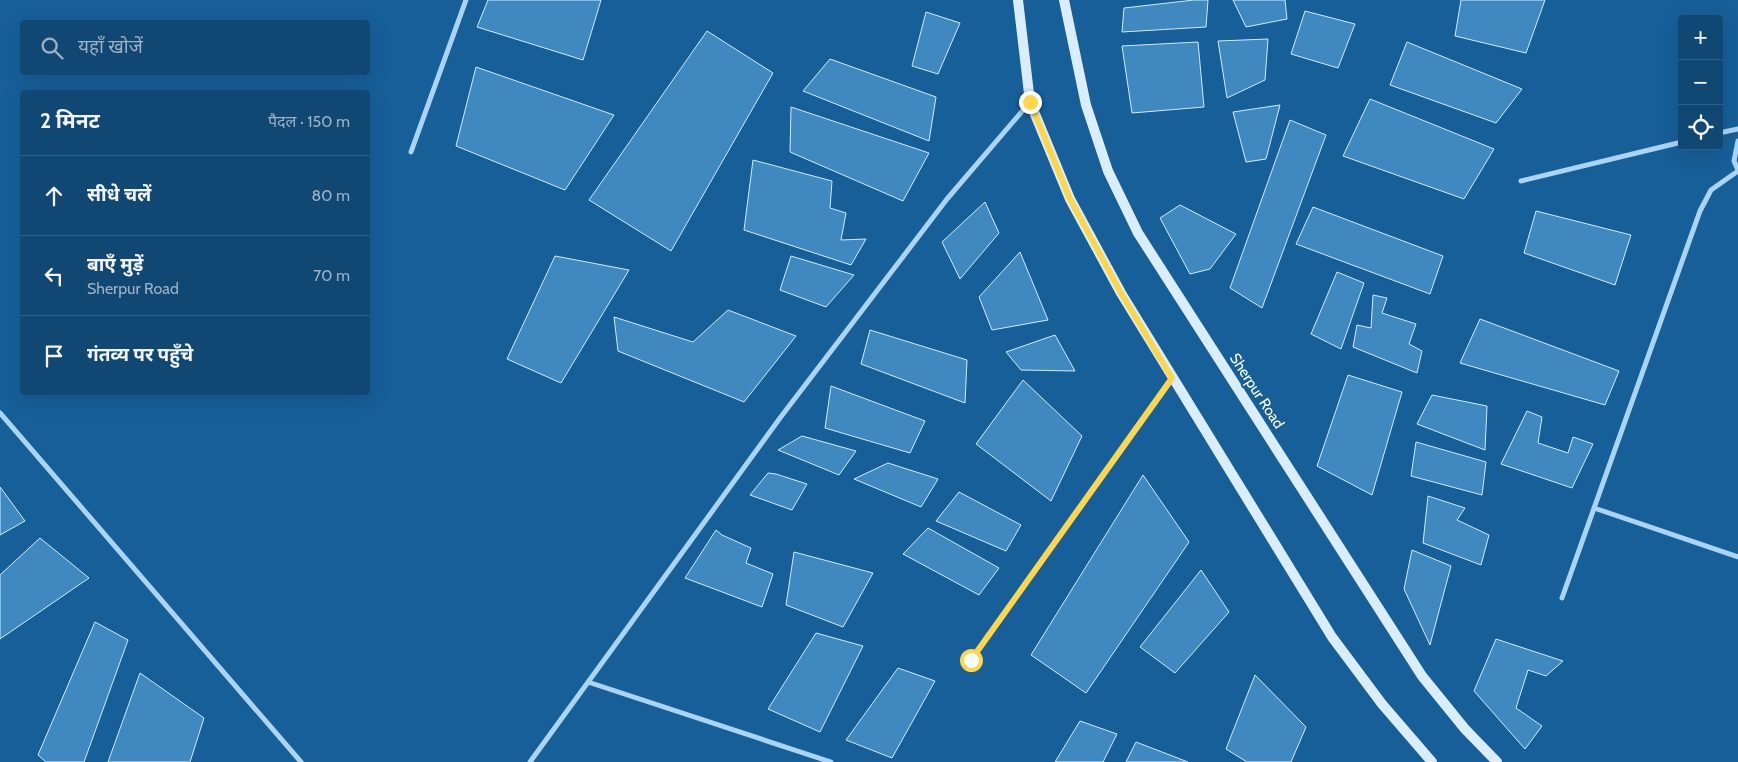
<!DOCTYPE html>
<html lang="hi">
<head>
<meta charset="utf-8">
<style>
	body { margin:0; font-family:Cabin,"Noto Sans Devanagari",sans-serif; background:#1e517b; color:#f1f3f6 }
	.controls { position:absolute; right:15px; top:15px; display:grid; overflow:hidden; border-radius:5px; box-shadow:0 5px 20px #0002 }
	.controls button { width:45px; height:45px; display:grid; place-items:center; padding:0; border:0; border-bottom:1px solid #305f85; background:#114773; color:#f1f3f6; font:25px sans-serif }
	.stop { position:absolute; width:15px; height:15px; margin:-11px; border:4px solid #ffd54a; border-radius:50%; background:#fff }
	.stop.end { background:#ffd54a; border-color:#fff; box-shadow:0 1px 5px #0008 }
	.list { margin:0; padding:0; list-style:none }
	h2 { display:flex; justify-content:space-between; align-items:center; height:65px; margin:0; padding:0 20px; font-size:21px }
	h2 small { font-size:16px; font-weight:400; color:#9cb2c4 }
	.list li { display:grid; grid-template-columns:32px 1fr auto; gap:15px; align-items:center; box-sizing:border-box; height:80px; padding:0 20px; border-top:1px solid #305f85 }
	.list b { display:block; font-size:19px; white-space:nowrap }
	.list p { margin:0; font-size:16px; white-space:nowrap; color:#9cb2c4 }
	.list em { font-size:16px; font-style:normal; color:#9cb2c4 }
	.icon { flex:none; width:28px; height:28px; fill:none; stroke:currentColor; stroke-width:2; stroke-linecap:round; stroke-linejoin:round }
	.map { position:relative; flex:none; width:1738px; height:762px; overflow:hidden }
	.search { position:absolute; background:#114773; box-shadow:0 5px 20px #0002; left:20px; top:20px; width:350px; height:55px; display:flex; align-items:center; gap:12px; box-sizing:border-box; padding:0 18px; border-radius:5px; color:#9cb2c4; font-size:19px }
	.panel { position:absolute; background:#114773; box-shadow:0 5px 20px #0002; left:20px; top:90px; width:350px; height:305px; border-radius:5px }
	.map>svg:first-child { display:block }
	.building { fill:#3f88c0; stroke:#d2eafc }
	.lines { fill:none; stroke-linecap:round; stroke-linejoin:round }
	.street { stroke:#abd3f2; stroke-width:5 }
	.secondary { stroke:#daedfc; stroke-width:10 }
	.route { stroke:#ffd54a; stroke-width:6 }
	.labels { text-anchor:middle; stroke-width:4; stroke-linejoin:round; paint-order:stroke }
	.street-label { font-size:15px; fill:#fff; stroke:#175f99 }
</style>
</head>
<body>
<div class="map">
<svg width="1738" height="762" viewBox="0 0 1738 762">
	<rect width="100%" height="100%" fill="#175f99"/>
	<path class="building" d="M488,0H601L583,60L477,27Z
		M1194,0H1208L1206,27L1122,32L1124,8Z
		M1233,0H1285L1287,19L1246,27Z
		M1461,0H1545L1526,53L1455,36Z
		M1305,11L1355,24L1338,68L1291,54Z
		M926,12L960,23L938,74L912,66Z
		M707,31L773,73L671,251L589,200Z
		M1268,39L1265,80L1227,98L1218,41Z
		M1198,42L1204,107L1132,113L1122,46Z
		M1407,42L1522,89L1496,123L1390,85Z
		M830,59L936,97L929,141L803,91Z
		M476,67L614,115L565,190L456,146Z
		M1370,99L1494,149L1464,199L1343,156Z
		M1280,105L1266,159L1246,162L1233,112Z
		M791,107L929,153L903,201L790,152Z
		M1290,120L1326,135L1262,308L1230,288Z
		M753,160L832,181L830,208L846,213L841,240L866,239L851,265L744,230Z
		M985,202L999,233L960,279L942,242Z
		M1180,205L1236,234L1210,269L1190,274L1160,218Z
		M1313,207L1443,256L1430,294L1296,244Z
		M1536,211L1631,235L1615,285L1524,253Z
		M1020,252L1048,320L992,330L979,297Z
		M555,256L629,270L561,383L507,359Z
		M791,256L854,275L826,307L780,290Z
		M1337,272L1364,283L1341,349L1311,334Z
		M1373,295L1387,298L1382,313L1416,324L1409,344L1422,351L1417,373L1353,347L1357,325L1371,328Z
		M728,310L796,336L744,402L618,351L614,317L693,342Z
		M1480,319L1619,371L1605,405L1460,363Z
		M870,330L967,360L965,403L861,364Z
		M1055,335L1075,371L1021,370L1006,352Z
		M1348,375L1402,392L1372,495L1317,466Z
		M1023,380L1082,436L1051,501L976,444Z
		M831,386L925,421L910,453L825,428Z
		M1432,395L1487,406L1485,450L1417,424Z
		M1527,411L1542,417L1538,443L1568,453L1573,437L1593,444L1572,488L1501,464Z
		M802,436L856,451L839,475L778,450Z
		M1416,442L1486,462L1482,495L1411,476Z
		M888,463L938,479L921,507L854,479Z
		M768,473L776,474L807,484L792,510L750,495Z
		M1143,475L1189,542L1086,693L1031,655Z
		M0,487L25,521L0,535Z
		M959,492L1021,525L1006,551L936,521Z
		M1428,496L1465,508L1457,520L1489,535L1481,565L1423,543Z
		M928,528L999,568L979,595L903,554Z
		M716,530L722,535L751,548L746,563L773,574L762,607L685,578Z
		M40,538L89,578L0,639V575Z
		M1412,550L1451,566L1430,645L1404,589Z
		M794,552L873,573L843,627L786,605Z
		M1201,570L1229,612L1175,673L1140,647Z
		M95,622L128,640L84,762H46L38,755Z
		M816,633L863,646L820,732L768,709Z
		M1496,639L1563,661L1546,676L1528,670L1516,708L1542,726L1525,749L1474,691Z
		M898,668L935,681L892,758L846,740Z
		M140,673L204,718L190,762H108Z
		M1255,675L1306,727L1291,762H1247L1226,749Z
		M1080,721L1117,734L1103,762H1055Z
		M1136,742L1188,762H1126Z"/>
	<g class="lines">
		<path class="street" d="M1719,133L1738,129
			M1738,141L1734,161L1738,170
			M411,152L466,0
			M1521,181L1682,142
			M0,413L301,762
			M1594,508L1738,557
			M1562,598L1700,211L1711,190L1738,171
			M971,660L1173,378
			M588,682L831,762
			M530,762L780,418L947,199L1030,102"/>
		<path class="secondary" d="M1018,0L1030,102L1070,199L1121,293L1332,637L1382,704L1432,762
			M1064,0L1086,105L1108,171L1138,233L1422,676L1465,729L1497,762"/>
	</g>
	<g class="lines">
		<path class="route" d="M971,660L1172,378L1121,293L1070,199L1030,102"/>
	</g>
	<g class="labels">
		<g class="street-label">
			<text transform="translate(1257 391) rotate(57)" y="5">Sherpur Road</text>
		</g>
	</g>
</svg>
<div class="controls">
<button>+</button>
<button>−</button>
<button><svg class="icon" aria-label="locate" viewBox="0 0 24 24"><circle cx="12" cy="12" r="6"/><path d="M12 2v4M12 18v4M2 12h4M18 12h4"/></svg></button>
</div>
<div class="stop" style="left:971px;top:660px"></div>
<div class="stop end" style="left:1030px;top:102px"></div>
<div class="search"><svg class="icon" aria-label="search" viewBox="0 0 24 24"><circle cx="10" cy="10" r="6"/><path d="M15 15l6 6"/></svg>यहाँ खोजें</div>
<section class="panel">
<h2>2 मिनट<small>पैदल · 150 m</small></h2>
<ul class="list">
<li><svg class="icon" aria-label="ahead" viewBox="0 0 24 24"><path d="M12 20V5M6 11l6-6 6 6"/></svg><div><b>सीधे चलें</b></div><em>80 m</em></li>
<li><svg class="icon" aria-label="left" viewBox="0 0 24 24"><path d="M17 20v-9H6M10 6l-5 5 5 5"/></svg><div><b>बाएँ मुड़ें</b><p>Sherpur Road</p></div><em>70 m</em></li>
<li><svg class="icon" aria-label="arrive" viewBox="0 0 24 24"><path d="M6 21V4h12l-3 4 3 4H6"/></svg><div><b>गंतव्य पर पहुँचे</b></div></li>
</ul>
</section>
</div>
</body>
</html>
